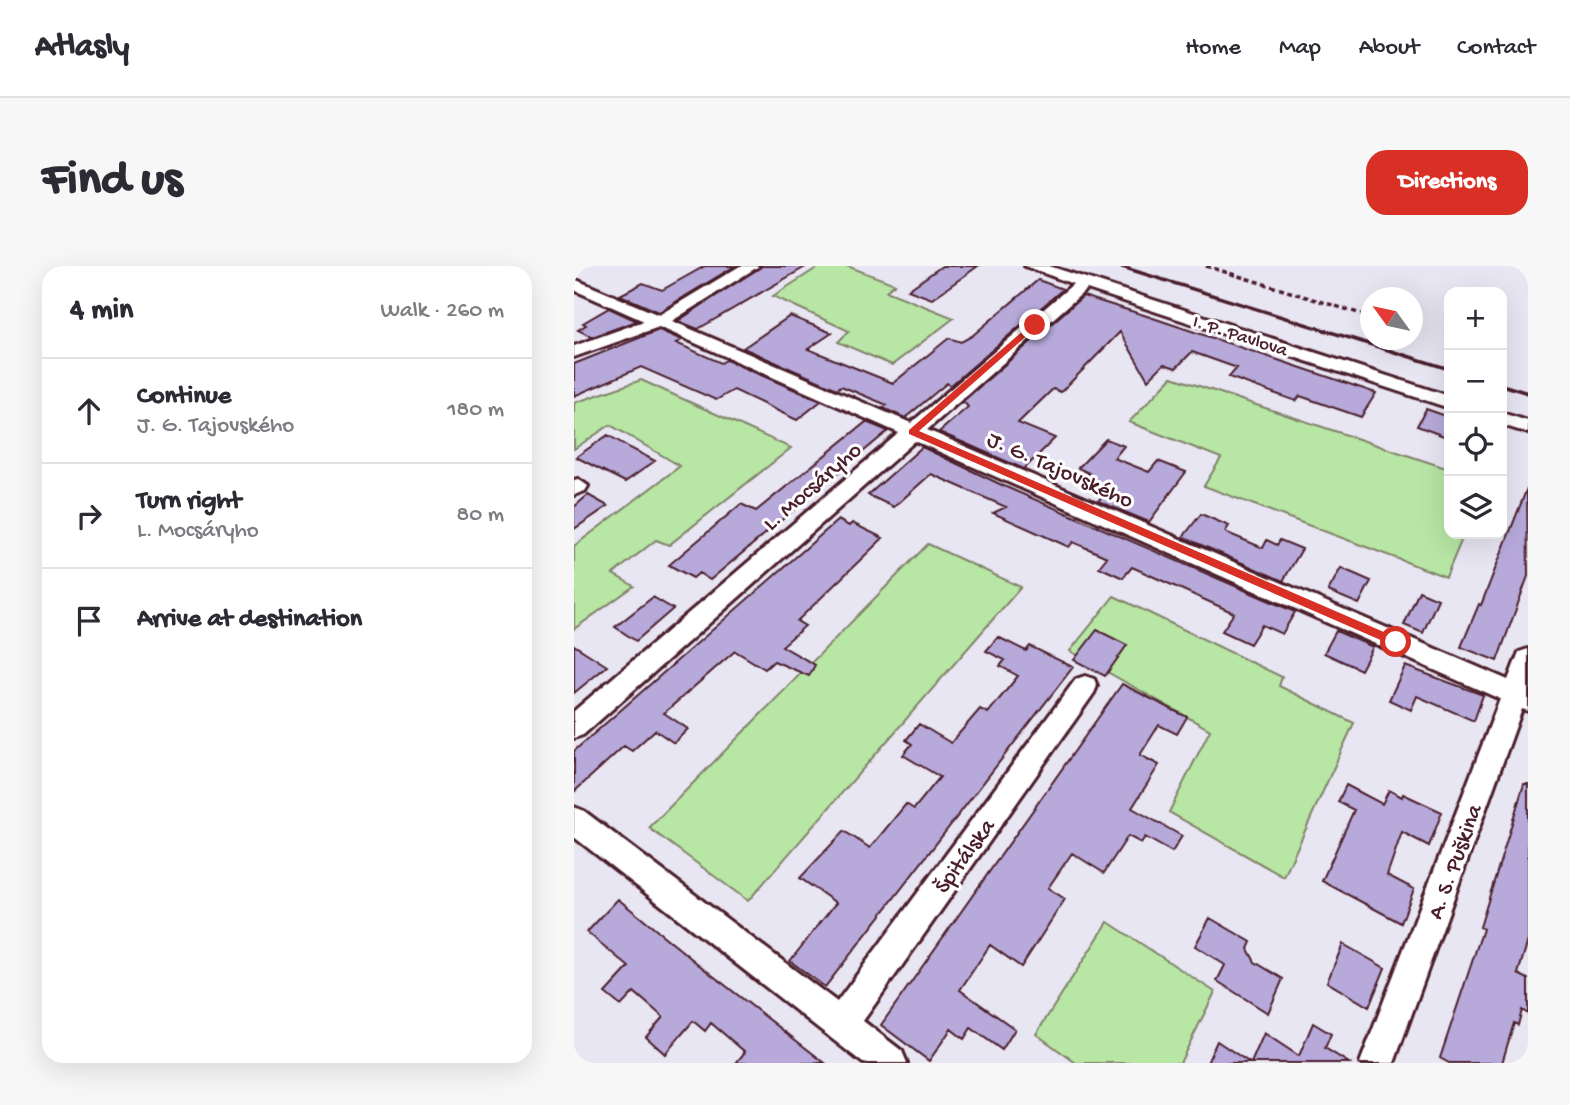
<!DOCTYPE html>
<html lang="en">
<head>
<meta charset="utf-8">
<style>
	body { margin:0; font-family:"Gochi Hand",sans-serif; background:#f7f7f7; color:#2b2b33 }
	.controls { position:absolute; right:21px; top:21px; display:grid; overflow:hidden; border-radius:14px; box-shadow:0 7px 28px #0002 }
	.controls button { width:63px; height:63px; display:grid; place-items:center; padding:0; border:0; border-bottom:2px solid #e1e1e2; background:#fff; color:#2b2b33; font:35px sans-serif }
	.compass { position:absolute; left:786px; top:21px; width:63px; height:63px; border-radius:50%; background:#fff; box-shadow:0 7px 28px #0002; rotate:303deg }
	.stop { position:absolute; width:21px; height:21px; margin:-16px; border:5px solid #d93025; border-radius:50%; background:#fff }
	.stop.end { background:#d93025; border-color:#fff; box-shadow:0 2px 7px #0008 }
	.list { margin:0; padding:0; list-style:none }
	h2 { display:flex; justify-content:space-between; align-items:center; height:91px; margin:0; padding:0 28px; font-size:30px }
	h2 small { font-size:23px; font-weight:400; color:#7c7c81 }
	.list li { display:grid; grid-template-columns:46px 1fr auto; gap:21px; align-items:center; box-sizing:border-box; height:105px; padding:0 28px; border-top:2px solid #e1e1e2 }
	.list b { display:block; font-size:26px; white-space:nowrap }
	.list p { margin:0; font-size:23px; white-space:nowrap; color:#7c7c81 }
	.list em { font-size:23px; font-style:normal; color:#7c7c81 }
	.icon { flex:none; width:38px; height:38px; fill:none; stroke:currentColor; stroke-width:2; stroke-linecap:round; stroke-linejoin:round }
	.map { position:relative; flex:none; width:954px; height:797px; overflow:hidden; border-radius:21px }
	header { display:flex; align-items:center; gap:42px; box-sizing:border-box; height:98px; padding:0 35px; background:#fff; border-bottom:2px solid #e1e1e2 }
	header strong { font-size:33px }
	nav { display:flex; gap:38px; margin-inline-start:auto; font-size:24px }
	.intro { display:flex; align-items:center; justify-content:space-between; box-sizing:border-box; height:168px; padding:0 42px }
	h1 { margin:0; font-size:49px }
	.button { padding:18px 32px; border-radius:21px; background:#d93025; color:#fff; font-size:24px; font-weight:700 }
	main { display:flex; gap:42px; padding:0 42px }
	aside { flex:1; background:#fff; border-radius:21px; box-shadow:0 7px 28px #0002 }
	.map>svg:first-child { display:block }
	.green { fill:#b7e6a5; stroke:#808268; stroke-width:2 }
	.building { fill:#b7aadb; stroke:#4a1f2b; stroke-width:2 }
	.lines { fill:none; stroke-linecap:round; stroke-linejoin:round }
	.minor-casing { stroke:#4a1f2b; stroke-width:6 }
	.path { stroke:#4a1f2b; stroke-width:3.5; stroke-dasharray:5 3.5; stroke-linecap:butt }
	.minor { fill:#fff; fill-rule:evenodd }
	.rail { stroke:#4a1f2b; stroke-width:3.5 }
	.route { fill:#d93025 }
	.labels { text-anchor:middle; stroke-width:6; stroke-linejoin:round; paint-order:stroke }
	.far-street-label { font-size:19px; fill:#4a1f2b; stroke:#fff }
	.street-label { font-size:23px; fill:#4a1f2b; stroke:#fff }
</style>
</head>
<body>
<header>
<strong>Atlasly</strong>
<nav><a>Home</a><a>Map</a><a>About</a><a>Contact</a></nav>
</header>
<div class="intro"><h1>Find us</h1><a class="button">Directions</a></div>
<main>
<aside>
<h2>4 min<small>Walk · 260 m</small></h2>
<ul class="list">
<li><svg class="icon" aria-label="ahead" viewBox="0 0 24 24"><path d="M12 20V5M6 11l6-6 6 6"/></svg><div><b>Continue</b><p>J. G. Tajovského</p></div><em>180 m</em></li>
<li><svg class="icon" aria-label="right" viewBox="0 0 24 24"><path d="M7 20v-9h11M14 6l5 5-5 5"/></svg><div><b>Turn right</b><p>L. Mocsáryho</p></div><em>80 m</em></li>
<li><svg class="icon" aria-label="arrive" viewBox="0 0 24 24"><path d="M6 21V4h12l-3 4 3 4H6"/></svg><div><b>Arrive at destination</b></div></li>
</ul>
</aside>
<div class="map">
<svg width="954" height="797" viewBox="0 0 954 797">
	<rect width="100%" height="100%" fill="#e9e6f4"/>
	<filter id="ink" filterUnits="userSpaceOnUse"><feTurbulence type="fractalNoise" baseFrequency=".0143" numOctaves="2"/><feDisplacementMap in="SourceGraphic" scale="14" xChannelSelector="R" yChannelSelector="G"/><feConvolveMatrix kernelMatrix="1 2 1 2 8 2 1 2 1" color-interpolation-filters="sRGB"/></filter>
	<g filter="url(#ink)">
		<path class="green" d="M246,0H273L321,18L312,25L380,52L318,99L264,76L275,65L199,30Z
			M598,111L875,203V268H890L872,311L630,220L647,192L555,156Z
			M67,114L217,182L95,279L82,274L39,308L60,320L0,363V280L106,200L36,159L0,183V137Z
			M354,278L447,321L174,635L75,562Z
			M540,330L708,411L705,420L780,457L710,611L595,546L636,464L496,385Z
			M534,656L641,726L606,797H502L462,768Z"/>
		<path class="building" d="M131,0H161L85,46L46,29L69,17L88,24Z
			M187,0H233L124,63L104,55Z
			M368,0H404L358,33L334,24Z
			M464,14L489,23L376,120L373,117L331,152L309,142L313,139L267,120L263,123L169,82L216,50L258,67L234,83L319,117L375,72L387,76L398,70Z
			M509,30L573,50L802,127L787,151L726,130L722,135L655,111L663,102L618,86L602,102L590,98L574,114L546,66L487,126L479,123L444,157L481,172L450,203L365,166L394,141L389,135Z
			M35,42L63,55L18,71L4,64L12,59L9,57Z
			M85,64L108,74L102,77L147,97L152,94L247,135L223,154L160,124L142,134L67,101L0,130V98Z
			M852,143L875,151V172L843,160Z
			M292,156L314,165L136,314L125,307L119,312L95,299L167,238L182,245Z
			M34,169L56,182L81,195L51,216L2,191Z
			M532,173L550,180L540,192L575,206L584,195L612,206L575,256L524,235L534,223L510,213L515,207L504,202Z
			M348,181L432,221L721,346L708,368L688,359L676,378L648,365L660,347L558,301L549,312L525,301L533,291L499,276L495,281L419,247L432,241L357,208L320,241L294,229Z
			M953,222L954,310L923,395L887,381L905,338L907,339Z
			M14,229L34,240L0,263V241Z
			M627,248L655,260L651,266L689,282L693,274L703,279L706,274L728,283L709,315L609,271Z
			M264,254L275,260L278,257L309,272L223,355L231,360L208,380L241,399L235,410L200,395L191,403L161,385L90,447L114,463L100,477L81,464L58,485L50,480L0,526V485Z
			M767,302L797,315L785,338L754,325Z
			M845,325L864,333L849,367L830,359Z
			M79,331L99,343L62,375L41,361Z
			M523,364L553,379L531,410L500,394Z
			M762,365L799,381L787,404L750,387Z
			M424,371L452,385L456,380L499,401L251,721L216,695L262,637L226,612L270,565L296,582L332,538L340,543L366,511L329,489L338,478L332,474L345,458L377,477L406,443L414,447L444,410L426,400L431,394L412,385Z
			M0,379L33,400L0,427Z
			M831,400L909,429L900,455L843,430L837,444L815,434Z
			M548,418L613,451L603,468L585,459L566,489L585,499L558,542L608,570L598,586L571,571L567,577L554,570L530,607L498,587L474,622L491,633L447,701L416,679L386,724L441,763L428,784L397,762L390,773L377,763L355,795L307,759Z
			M950,518H954V674L944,708L954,713V748L948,744L944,759L940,757L928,797H875L866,792L909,663L906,661Z
			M772,519L808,538L815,524L828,531L829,528L868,546L855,580L828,566L813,609L840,623L827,657L748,615L780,544L764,536Z
			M44,633L124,698L251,797H162L171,786L137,757L131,765L119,755L91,788L72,771L89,751L60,726L47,740L31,727L55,701L13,666Z
			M636,652L677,676L674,683L681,696L709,713L694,747L643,715L651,699L621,680Z
			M769,678L811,702L795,741L753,716Z
			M739,757L757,768L751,782L775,797H677L690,767L725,790Z
			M643,775L676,797H633Z"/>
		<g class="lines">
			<g class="minor-casing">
				<path id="minor" d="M166,0H185L98,55L337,157L499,18L451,0H475L875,130V142L513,23L353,164L934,414L945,386L954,383V445L948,443L820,797H786L926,433L341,175L9,469L0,472V445L325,167L85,61L0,91V80L70,55L0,24V13L85,49Z
					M928,147L954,155V167L928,159Z
					M4,213L14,220L11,225L0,229V214Z
					M511,410L520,413L523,420L520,427L289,755L328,785L333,797H289L0,571V541L10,545L263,736L502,413Z"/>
			</g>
			<path class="path" d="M632,0L794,50"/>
			<use href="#minor" class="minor"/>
			<path class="rail" d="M545,0L875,103
				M928,119L954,127"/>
		</g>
	</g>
	<path class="route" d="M458,57L465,59L345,165L826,373V379H818L335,168V164Z"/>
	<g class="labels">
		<g class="far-street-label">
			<text transform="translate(667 68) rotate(18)" y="7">I. P. Pavlova</text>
		</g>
		<g class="street-label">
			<text transform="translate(487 202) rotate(24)" y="8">J. G. Tajovského</text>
			<text transform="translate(237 219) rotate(-41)" y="8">L. Mocsáryho</text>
			<text transform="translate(389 589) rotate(-54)" y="8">Špitálska</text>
			<text transform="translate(879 595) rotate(-70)" y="8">A. S. Puškina</text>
		</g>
	</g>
</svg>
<div class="controls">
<button>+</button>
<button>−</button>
<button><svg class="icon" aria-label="locate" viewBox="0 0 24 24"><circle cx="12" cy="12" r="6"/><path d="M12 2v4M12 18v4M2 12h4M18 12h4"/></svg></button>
<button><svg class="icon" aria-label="layers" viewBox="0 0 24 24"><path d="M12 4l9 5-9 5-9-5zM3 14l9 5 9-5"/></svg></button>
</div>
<svg class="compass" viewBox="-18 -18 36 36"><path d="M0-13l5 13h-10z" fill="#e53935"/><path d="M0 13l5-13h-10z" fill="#7c7c81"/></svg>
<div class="stop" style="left:822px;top:376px"></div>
<div class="stop end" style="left:461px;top:59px"></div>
</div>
</main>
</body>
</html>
